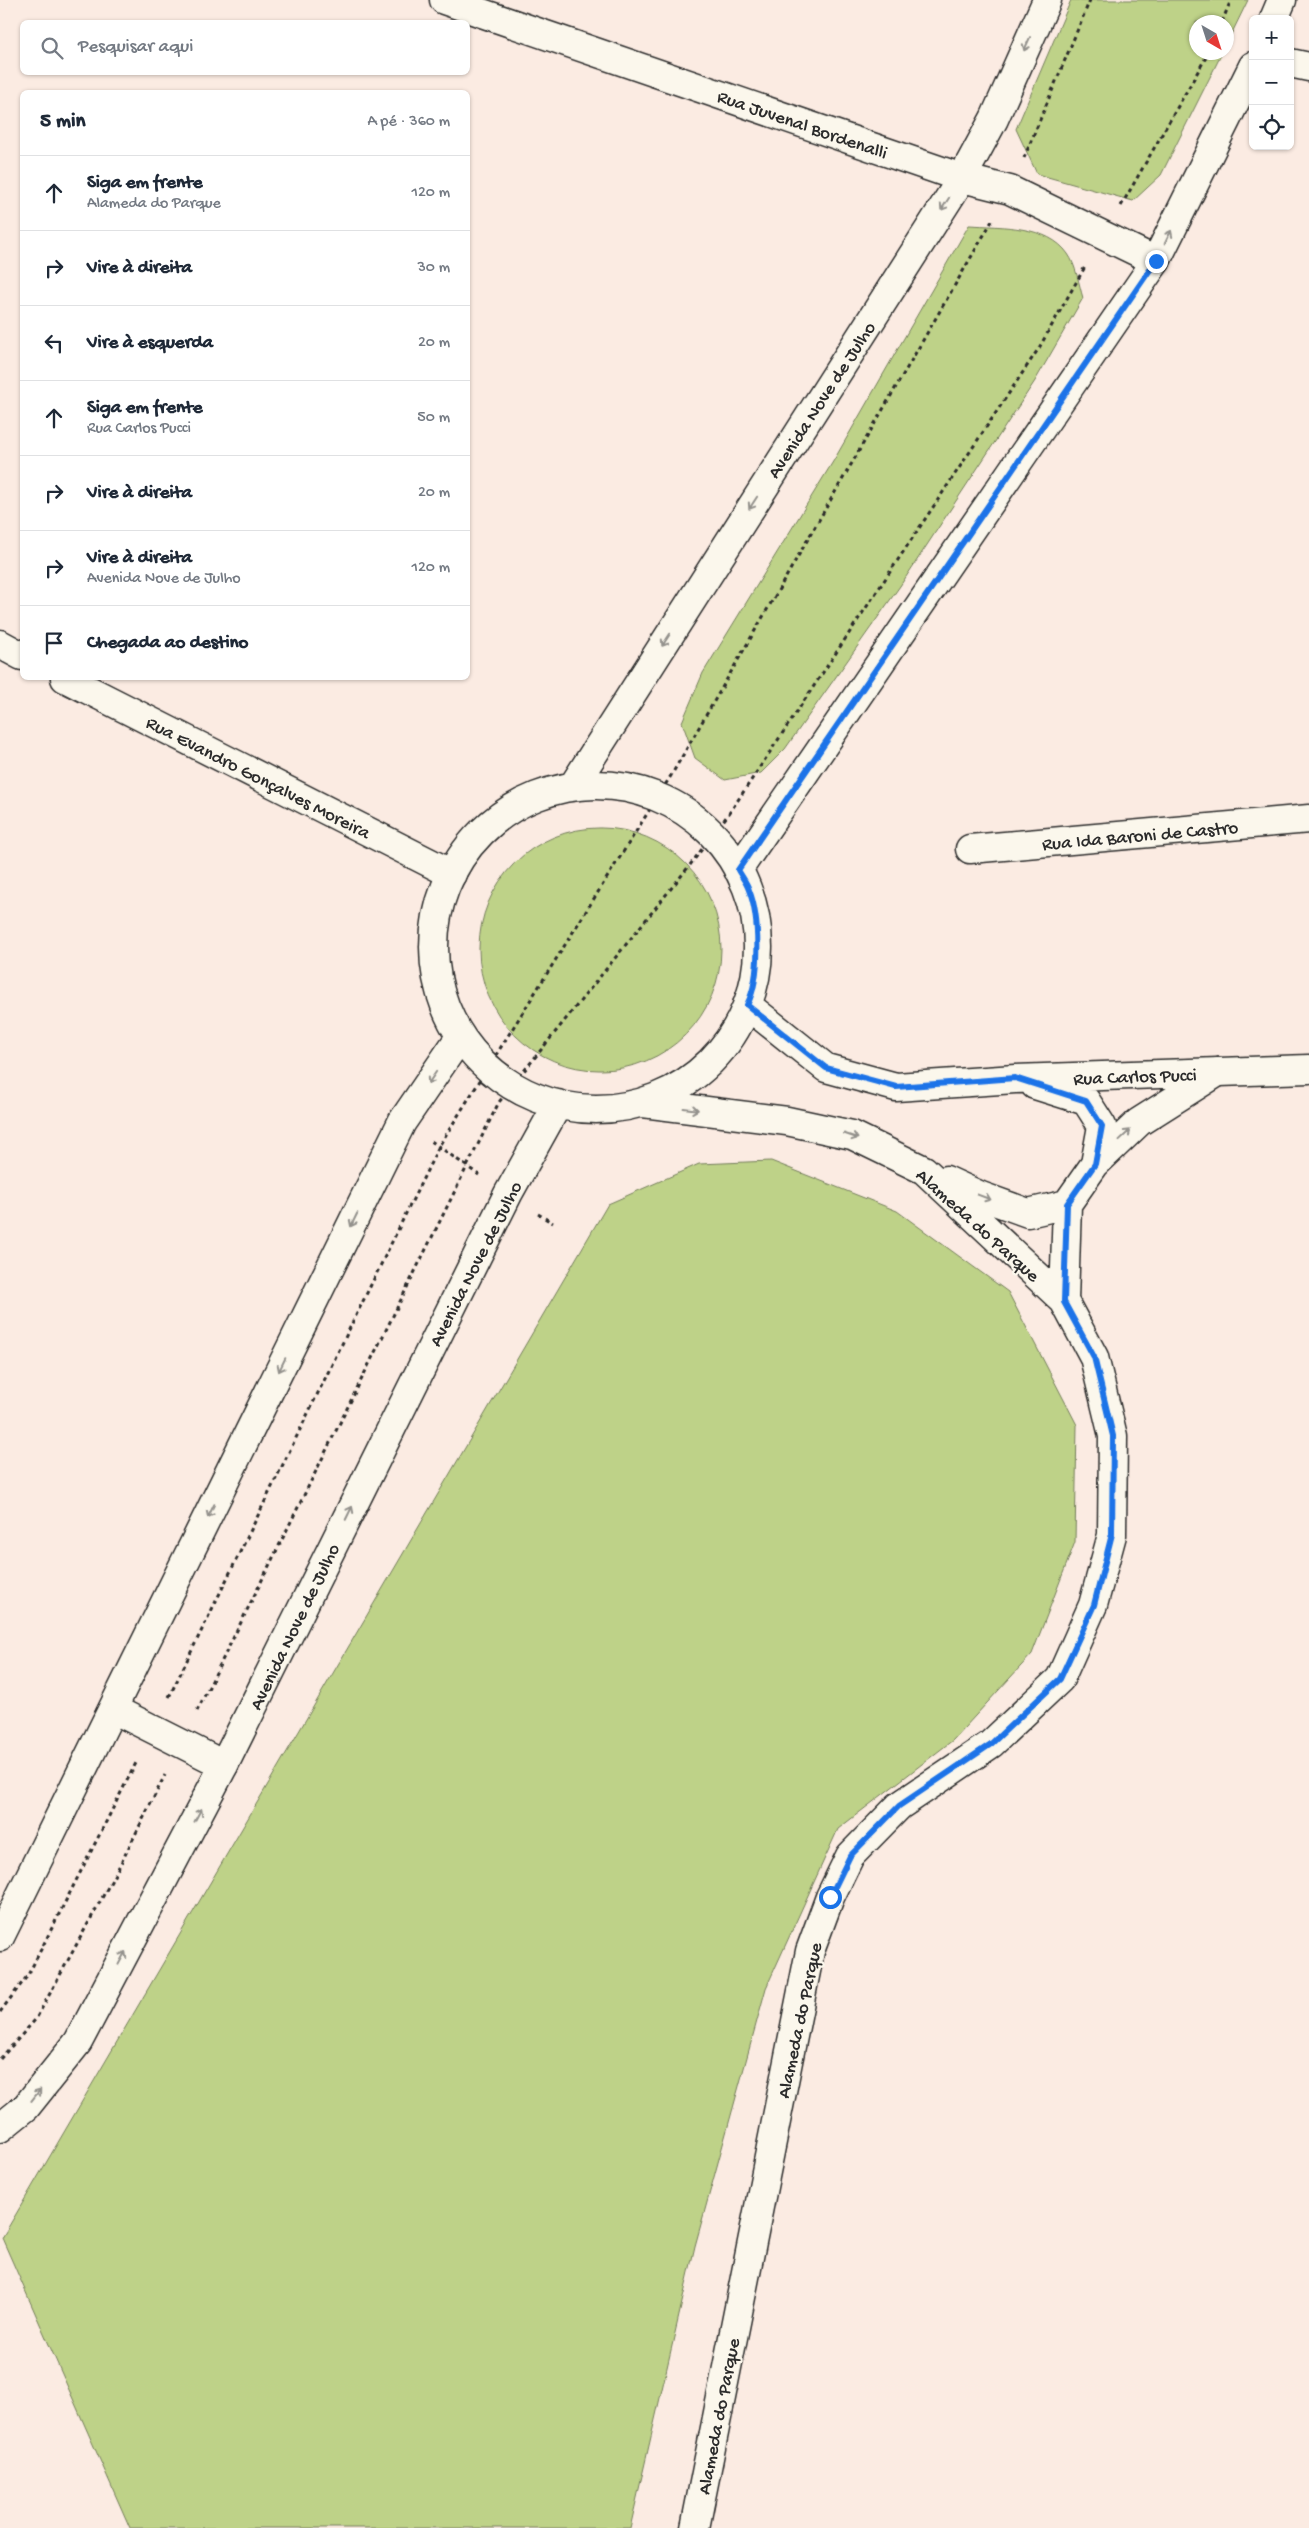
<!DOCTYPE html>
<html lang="pt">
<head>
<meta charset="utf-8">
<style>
	body { margin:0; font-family:"Gochi Hand",sans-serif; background:#f2f2f3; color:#1f2937 }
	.controls { position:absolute; right:15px; top:15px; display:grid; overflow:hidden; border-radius:8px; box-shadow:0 1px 4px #0004 }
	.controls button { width:45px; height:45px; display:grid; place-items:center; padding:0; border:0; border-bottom:1px solid #e0e1e3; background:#fff; color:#1f2937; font:25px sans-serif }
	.compass { position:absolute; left:1189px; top:15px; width:45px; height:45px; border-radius:50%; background:#fff; box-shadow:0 1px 4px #0004; rotate:141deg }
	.stop { position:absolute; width:15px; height:15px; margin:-11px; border:4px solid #1a73e8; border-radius:50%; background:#fff }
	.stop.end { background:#1a73e8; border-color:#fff; box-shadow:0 1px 5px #0008 }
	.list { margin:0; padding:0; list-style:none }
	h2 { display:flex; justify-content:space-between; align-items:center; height:65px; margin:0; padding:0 20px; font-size:21px }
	h2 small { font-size:16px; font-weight:400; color:#747a83 }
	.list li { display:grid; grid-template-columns:32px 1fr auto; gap:15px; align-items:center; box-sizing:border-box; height:75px; padding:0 20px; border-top:1px solid #e0e1e3 }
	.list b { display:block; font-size:19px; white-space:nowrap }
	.list p { margin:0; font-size:16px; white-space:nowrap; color:#747a83 }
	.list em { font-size:16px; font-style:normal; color:#747a83 }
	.icon { flex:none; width:28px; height:28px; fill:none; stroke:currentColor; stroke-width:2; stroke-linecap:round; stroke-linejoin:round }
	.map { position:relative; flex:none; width:1309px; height:2528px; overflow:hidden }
	.search { position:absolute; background:#fff; box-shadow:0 1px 4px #0004; left:20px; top:20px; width:450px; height:55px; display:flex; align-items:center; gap:12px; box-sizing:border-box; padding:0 18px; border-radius:8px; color:#747a83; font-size:19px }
	.panel { position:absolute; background:#fff; box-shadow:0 1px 4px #0004; left:20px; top:90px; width:450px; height:590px; border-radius:8px }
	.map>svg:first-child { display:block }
	.green { fill:#bed288; stroke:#747e5a }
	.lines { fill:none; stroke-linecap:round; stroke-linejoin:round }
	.minor-casing { stroke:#2b2b2b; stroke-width:31 }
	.tertiary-casing { stroke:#2b2b2b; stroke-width:31 }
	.path { stroke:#2b2b2b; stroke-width:3; stroke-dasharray:4 4; stroke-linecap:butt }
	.minor { stroke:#fbf7ec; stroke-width:28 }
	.tertiary { stroke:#fbf7ec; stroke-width:28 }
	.oneway { stroke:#93918c }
	.route { stroke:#1a73e8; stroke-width:6 }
	.labels { text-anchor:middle; stroke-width:4.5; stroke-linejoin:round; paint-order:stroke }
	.street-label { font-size:19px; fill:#2b2b2b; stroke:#fbf7ec }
</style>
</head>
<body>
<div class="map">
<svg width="1309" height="2528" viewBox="0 0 1309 2528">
	<rect width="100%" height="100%" fill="#fbebe2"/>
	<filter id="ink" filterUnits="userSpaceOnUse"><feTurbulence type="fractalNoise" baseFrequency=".02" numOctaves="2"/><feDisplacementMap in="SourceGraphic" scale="10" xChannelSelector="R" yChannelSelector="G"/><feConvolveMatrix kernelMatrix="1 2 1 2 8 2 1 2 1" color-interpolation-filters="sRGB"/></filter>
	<g filter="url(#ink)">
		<path class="green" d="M1071,0H1248L1227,43L1226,22H1196V52L1222,53L1161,175L1133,201L1037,174L1016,129Z
			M969,225C1001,227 1048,225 1068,254C1076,265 1079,285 1083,298L1035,381L900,586L785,749L761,773L725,780L695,758L682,722L703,673L834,460Z
			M479 949a121 121 0 1 1 242 0a121 121 0 1 1-242 0Z
			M771,1161L897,1211L1008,1292L1077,1425L1075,1542L1032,1654L953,1740L838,1829L766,1988L695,2246L630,2528H130L2,2238L608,1204L699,1164Z"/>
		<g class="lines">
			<g class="minor-casing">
				<path id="minor" d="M444,0L962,178L1010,190L1156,261
					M1290,63L1309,67
					M0,644L22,656
					M65,678L452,874
					M970,849L1309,819
					M1219,1072L1309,1069
					M113,1709L224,1765"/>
			</g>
			<g class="tertiary-casing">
				<path id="tertiary" d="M1274,19L1282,0
					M434 947a162 162 0 1 1 324 0a162 162 0 1 1-324 0Z
					M573,786L962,178L994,119L1047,0
					M738,870L1156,261L1253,66
					M747,1005L826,1068L896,1087L1015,1079L1219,1072
					M1035,1085L1086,1101L1102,1126L1095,1164
					M643,1103L787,1121L852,1135L924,1170L1064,1301L1094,1357L1113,1436L1112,1535L1093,1605L1060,1679L991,1744L899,1806L850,1856L830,1897L810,1951L695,2528
					M946,1180L981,1196L1028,1213L1067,1204
					M1064,1301L1067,1204L1095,1164L1139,1122L1218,1072
					M0,1937L402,1122L460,1037
					M0,2128L26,2107L78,2042L224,1765L508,1194L558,1104"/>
			</g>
			<path class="path" d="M1222,22L1231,0
				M1024,158L1090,0
				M1121,206L1209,52
				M431,1141L479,1175
				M538,1214L553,1223
				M169,1697L439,1146L672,774L992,221
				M197,1711L499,1102L690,865L730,812L1039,348L1086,265
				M0,2012L28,1975L137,1761
				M0,2059L36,2019L121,1863L165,1775"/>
			<use href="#minor" class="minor"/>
			<use href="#tertiary" class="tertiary"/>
		</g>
		<defs><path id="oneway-shaft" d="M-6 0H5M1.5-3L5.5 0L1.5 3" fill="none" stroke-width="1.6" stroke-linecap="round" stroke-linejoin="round" transform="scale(1.25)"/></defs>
		<g class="oneway">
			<use href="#oneway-shaft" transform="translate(1027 44) rotate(114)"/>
			<use href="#oneway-shaft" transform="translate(945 204) rotate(123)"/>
			<use href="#oneway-shaft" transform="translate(1168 237) rotate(-64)"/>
			<use href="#oneway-shaft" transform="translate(753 503) rotate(123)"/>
			<use href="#oneway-shaft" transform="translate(666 640) rotate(123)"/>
			<use href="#oneway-shaft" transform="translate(432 1078) rotate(124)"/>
			<use href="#oneway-shaft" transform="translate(691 1109) rotate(7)"/>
			<use href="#oneway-shaft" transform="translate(1125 1135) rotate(-43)"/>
			<use href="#oneway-shaft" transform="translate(851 1136) rotate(19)"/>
			<use href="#oneway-shaft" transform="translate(984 1197) rotate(21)"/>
			<use href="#oneway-shaft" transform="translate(354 1220) rotate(116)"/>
			<use href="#oneway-shaft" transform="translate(282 1365) rotate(116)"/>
			<use href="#oneway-shaft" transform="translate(211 1511) rotate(116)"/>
			<use href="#oneway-shaft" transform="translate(349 1513) rotate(-64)"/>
			<use href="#oneway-shaft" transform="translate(198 1815) rotate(-62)"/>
			<use href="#oneway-shaft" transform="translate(122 1958) rotate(-62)"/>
			<use href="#oneway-shaft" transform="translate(36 2095) rotate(-52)"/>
		</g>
	</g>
	<g class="lines" filter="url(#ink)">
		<path class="route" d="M830,1897L850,1856L899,1806L991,1744L1060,1679L1094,1605L1112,1534L1113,1436L1094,1357L1064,1302L1067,1204L1095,1164L1102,1126L1086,1101L1015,1078L896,1087L826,1068L747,1005C761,978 760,918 749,890C747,883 742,877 738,870L1156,261"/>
	</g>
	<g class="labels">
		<g class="street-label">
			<text transform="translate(803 123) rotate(19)" y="7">Rua Juvenal Bordenalli</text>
			<text transform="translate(820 399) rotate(-57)" y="7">Avenida Nove de Julho</text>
			<text transform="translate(259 776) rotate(27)" y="7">Rua Evandro Gonçalves Moreira</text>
			<text transform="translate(1140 834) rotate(-5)" y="7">Rua Ida Baroni de Castro</text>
			<text transform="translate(1135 1075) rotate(-2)" y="7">Rua Carlos Pucci</text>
			<text transform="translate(979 1224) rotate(42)" y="7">Alameda do Parque</text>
			<text transform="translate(474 1263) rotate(-63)" y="7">Avenida Nove de Julho</text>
			<text transform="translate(293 1626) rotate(-64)" y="7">Avenida Nove de Julho</text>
			<text transform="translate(798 2020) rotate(-78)" y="7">Alameda do Parque</text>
			<text transform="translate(717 2416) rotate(-79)" y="7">Alameda do Parque</text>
		</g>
	</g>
</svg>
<div class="controls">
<button>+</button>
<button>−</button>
<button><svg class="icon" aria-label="locate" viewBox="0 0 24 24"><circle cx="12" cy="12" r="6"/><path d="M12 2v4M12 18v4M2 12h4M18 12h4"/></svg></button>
</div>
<svg class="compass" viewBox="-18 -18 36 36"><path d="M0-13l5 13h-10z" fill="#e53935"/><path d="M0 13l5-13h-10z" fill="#747a83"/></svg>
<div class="stop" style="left:830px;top:1897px"></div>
<div class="stop end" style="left:1156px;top:261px"></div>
<div class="search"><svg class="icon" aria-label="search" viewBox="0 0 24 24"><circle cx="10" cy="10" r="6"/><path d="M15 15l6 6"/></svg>Pesquisar aqui</div>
<section class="panel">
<h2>5 min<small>A pé · 360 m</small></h2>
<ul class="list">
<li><svg class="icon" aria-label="ahead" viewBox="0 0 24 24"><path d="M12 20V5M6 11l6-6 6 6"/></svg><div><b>Siga em frente</b><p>Alameda do Parque</p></div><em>120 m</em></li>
<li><svg class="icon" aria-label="right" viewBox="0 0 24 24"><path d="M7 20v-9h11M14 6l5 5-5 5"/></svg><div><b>Vire à direita</b></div><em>30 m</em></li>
<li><svg class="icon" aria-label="left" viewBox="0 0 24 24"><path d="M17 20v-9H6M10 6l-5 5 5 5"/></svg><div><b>Vire à esquerda</b></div><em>20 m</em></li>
<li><svg class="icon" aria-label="ahead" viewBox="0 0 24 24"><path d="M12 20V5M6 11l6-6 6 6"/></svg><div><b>Siga em frente</b><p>Rua Carlos Pucci</p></div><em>50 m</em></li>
<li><svg class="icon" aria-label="right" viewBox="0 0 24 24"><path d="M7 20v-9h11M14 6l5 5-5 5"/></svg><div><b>Vire à direita</b></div><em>20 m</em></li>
<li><svg class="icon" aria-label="right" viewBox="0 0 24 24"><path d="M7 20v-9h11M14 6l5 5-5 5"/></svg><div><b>Vire à direita</b><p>Avenida Nove de Julho</p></div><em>120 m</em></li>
<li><svg class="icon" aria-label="arrive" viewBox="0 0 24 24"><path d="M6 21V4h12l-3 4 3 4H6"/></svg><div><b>Chegada ao destino</b></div></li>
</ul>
</section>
</div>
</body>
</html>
